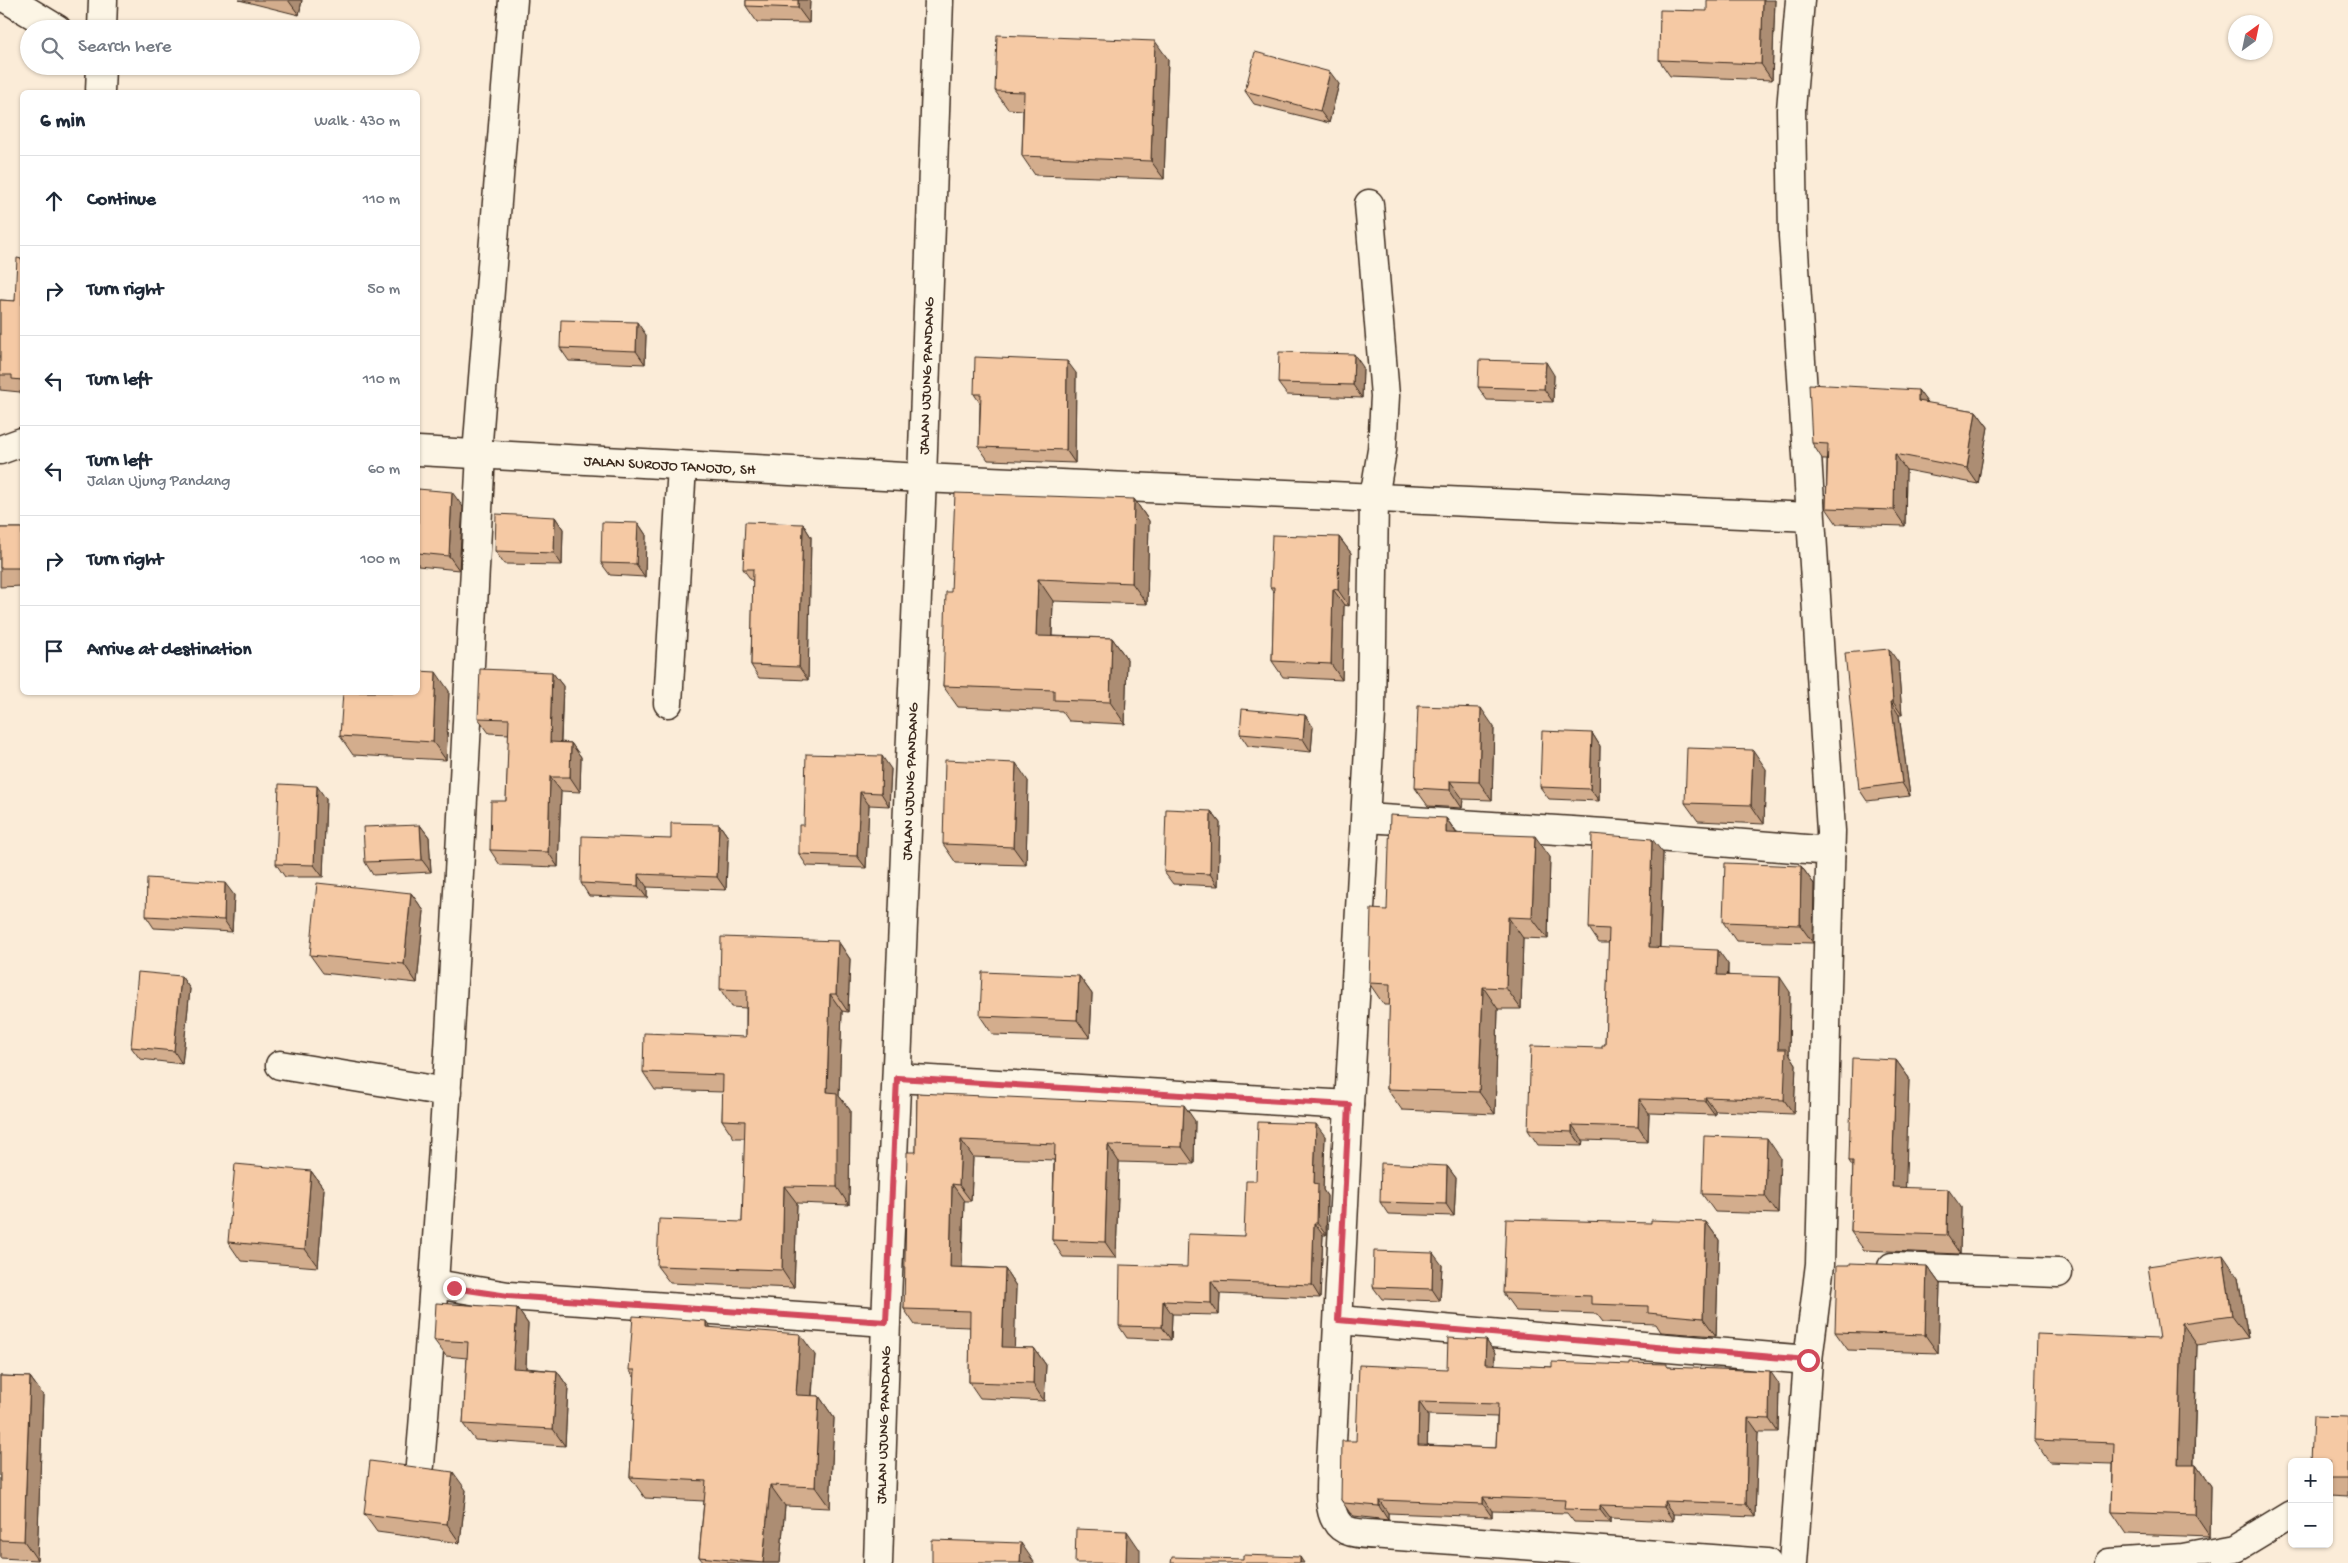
<!DOCTYPE html>
<html lang="en">
<head>
<meta charset="utf-8">
<style>
	body { margin:0; font-family:"Gochi Hand",sans-serif; background:#f6f6f7; color:#1f2937 }
	.controls { position:absolute; right:15px; bottom:15px; display:grid; overflow:hidden; border-radius:8px; box-shadow:0 1px 4px #0004 }
	.controls button { width:45px; height:45px; display:grid; place-items:center; padding:0; border:0; border-bottom:1px solid #e0e1e3; background:#fff; color:#1f2937; font:25px sans-serif }
	.compass { position:absolute; left:2228px; top:15px; width:45px; height:45px; border-radius:50%; background:#fff; box-shadow:0 1px 4px #0004; rotate:33deg }
	.stop { position:absolute; width:15px; height:15px; margin:-11px; border:4px solid #d1495b; border-radius:50%; background:#fff }
	.stop.end { background:#d1495b; border-color:#fff; box-shadow:0 1px 5px #0008 }
	.list { margin:0; padding:0; list-style:none }
	h2 { display:flex; justify-content:space-between; align-items:center; height:65px; margin:0; padding:0 20px; font-size:21px }
	h2 small { font-size:16px; font-weight:400; color:#747a83 }
	.list li { display:grid; grid-template-columns:32px 1fr auto; gap:15px; align-items:center; box-sizing:border-box; height:90px; padding:0 20px; border-top:1px solid #e0e1e3 }
	.list b { display:block; font-size:19px; white-space:nowrap }
	.list p { margin:0; font-size:16px; white-space:nowrap; color:#747a83 }
	.list em { font-size:16px; font-style:normal; color:#747a83 }
	.icon { flex:none; width:28px; height:28px; fill:none; stroke:currentColor; stroke-width:2; stroke-linecap:round; stroke-linejoin:round }
	.map { position:relative; flex:none; width:2348px; height:1563px; overflow:hidden }
	.search { position:absolute; background:#fff; box-shadow:0 1px 4px #0004; left:20px; top:20px; width:400px; height:55px; display:flex; align-items:center; gap:12px; box-sizing:border-box; padding:0 18px; border-radius:28px; color:#747a83; font-size:19px }
	.panel { position:absolute; background:#fff; box-shadow:0 1px 4px #0004; left:20px; top:90px; width:400px; height:605px; border-radius:8px }
	.map>svg:first-child { display:block }
	.lines { fill:none; stroke-linecap:round; stroke-linejoin:round }
	.minor-casing { stroke:#3b2a1e; stroke-width:31 }
	.minor { stroke:#fcf5e5; stroke-width:28 }
	.wall { fill:#d3ad8d; stroke:#3b2a1e; fill-rule:evenodd }
	.shaded-wall { fill:#ac8d73; stroke:#3b2a1e }
	.building { fill:#f5c9a4; stroke:#3b2a1e; fill-rule:evenodd }
	.route { stroke:#d1495b; stroke-width:6 }
	.labels { text-anchor:middle; stroke-width:4; stroke-linejoin:round; paint-order:stroke }
	.street-label { font-size:15px; fill:#3b2a1e; stroke:#fcf5e5 }
</style>
</head>
<body>
<div class="map">
<svg width="2348" height="1563" viewBox="0 0 2348 1563">
	<rect width="100%" height="100%" fill="#fbecd8"/>
	<filter id="ink" filterUnits="userSpaceOnUse"><feTurbulence type="fractalNoise" baseFrequency=".02" numOctaves="2"/><feDisplacementMap in="SourceGraphic" scale="10" xChannelSelector="R" yChannelSelector="G"/><feConvolveMatrix kernelMatrix="1 2 1 2 8 2 1 2 1" color-interpolation-filters="sRGB"/></filter>
	<g filter="url(#ink)">
		<g class="lines">
			<g class="minor-casing">
				<g id="minor">
					<path d="M9,0L57,29"/>
					<path d="M102,29L103,0"/>
					<path d="M100,92L101,66"/>
					<path d="M0,450L22,442"/>
					<path id="s1" d="M418,451L922,478L1810,517"/>
					<path d="M477,454L513,0"/>
					<path d="M668,703L682,466"/>
					<path d="M1366,818L1620,834L1831,851"/>
					<path d="M280,1065L447,1092"/>
					<path d="M897,1078L1349,1105L1331,1462C1331,1482 1324,1519 1346,1530C1357,1535 1373,1534 1385,1535L1767,1563"/>
					<path d="M1349,1105L1371,713L1374,498L1382,450L1385,396L1369,204"/>
					<path d="M1892,1267L2058,1273"/>
					<path d="M435,1284L508,1296L886,1322"/>
					<path d="M1339,1320L1808,1360"/>
					<path d="M420,1465C448,1128 463,791 481,454"/>
					<path id="s2" d="M878,1563L886,1322L922,478L939,0"/>
					<path d="M1793,1563L1808,1360L1820,1264L1831,831L1793,236L1791,110L1800,0"/>
					<path d="M2109,1563L2183,1558L2236,1548L2292,1514"/>
				</g>
			</g>
			<use href="#minor" class="minor"/>
		</g>
		<path class="wall" d="M239,0H302L299,15Z
			M746,0H810L809,23L757,22L746,6Z
			M1775,0L1772,80L1670,76L1659,60Z
			M1168,59L1164,179L1035,175L1022,156L1023,110L1008,109L995,91Z
			M1339,84L1329,123L1254,104L1245,91Z
			M22,259V395L20,392L0,390V300L15,301Z
			M646,335L645,364L569,361L560,348Z
			M1363,367L1362,398L1287,395L1278,383Z
			M1076,373L1075,463L988,460L979,447L980,403L974,394Z
			M1554,375L1553,402L1487,400L1478,387Z
			M1918,390L1927,403L1976,411L1988,427L1978,484L1906,470L1905,526L1837,524L1826,508L1827,460H1823L1812,443Z
			M418,489L463,507L459,570L418,566Z
			M1134,499L1149,521L1147,604L1053,601L1052,636L1112,638L1127,659L1125,724L1069,721L1062,711L958,707L943,686L951,592Z
			M555,517L563,529L562,565L504,564L495,551Z
			M638,523L646,535L645,577L610,575L601,563Z
			M803,524L811,537L808,680L759,678L751,665L753,581H752L743,569Z
			M0,528H22V586L0,587Z
			M1339,537L1351,553L1349,606L1344,605L1342,680L1283,677L1272,661L1274,592L1270,587Z
			M1898,662L1902,715H1899L1910,796L1867,801L1859,789Z
			M552,672L563,686L561,742L571,743L581,757L580,792L561,791L558,867L500,865L490,850L506,801L509,734L489,733L478,718Z
			M449,691L446,760L353,755L340,736Z
			M1305,715L1313,727L1311,752L1248,746L1240,734Z
			M1494,727L1492,800L1463,799L1462,808L1428,806L1415,788Z
			M1592,733L1600,746L1599,801L1549,799L1540,787Z
			M891,769L889,806L869,805L866,868L807,866L799,854L804,825Z
			M1766,769L1764,824L1698,821L1685,803Z
			M1028,781L1026,865L956,863L943,844Z
			M326,799L323,877H285L276,864Z
			M1211,811L1220,823L1218,886L1173,884L1164,872Z
			M1446,818L1457,833L1550,857L1548,939L1523,938L1521,1009H1498L1495,1114L1402,1110L1387,1089L1390,1005H1384L1369,983L1387,910Z
			M719,824L728,837L726,890L647,887V898L589,896L581,883L671,839Z
			M420,825L429,837L431,872L373,875L365,862Z
			M1663,853L1660,948L1728,964V975L1790,992L1789,1053L1796,1064L1794,1114L1715,1111V1115L1649,1113L1648,1142L1583,1140L1582,1146L1538,1145L1528,1130L1602,1048L1605,1045L1609,943H1599L1589,928Z
			M1801,866L1814,884L1813,943L1736,941L1723,922Z
			M411,893L424,911L417,983L323,973L310,955Z
			M234,895L232,932L154,928L146,916Z
			M838,941L850,959L848,1012L842,1011L839,1096L850,1110L849,1205L797,1203L794,1288L670,1283L657,1266L742,1222L745,1138H734L722,1120L723,1092L655,1090L643,1072L746,1037V1008L732,1007L720,989Z
			M181,976L190,989L182,1064L140,1059L131,1047Z
			M1079,976L1092,994L1090,1038L993,1035L980,1016Z
			M1896,1060L1909,1078L1905,1188L1961,1207L1960,1254L1864,1250L1851,1232L1853,1167L1849,1161Z
			M917,1093L1195,1121L1194,1164L1119,1162L1116,1258L1063,1257L1052,1240L1054,1160L973,1157L971,1201H964L962,1267L1005,1269L1016,1286L1014,1348H1034L1046,1365L1044,1401L980,1398L969,1382L970,1327L915,1325L904,1309L916,1152Z
			M1325,1136L1323,1190L1327,1196L1326,1235H1323L1320,1298L1220,1294L1219,1315L1172,1314L1171,1340L1127,1338L1119,1326L1244,1236L1256,1181Z
			M1780,1157L1778,1214L1715,1212L1702,1194Z
			M1447,1166L1456,1178L1454,1216L1388,1214L1380,1202Z
			M311,1171L324,1189L318,1267L241,1261L228,1242Z
			M1706,1222L1719,1240L1716,1336L1661,1332L1656,1324L1603,1322L1597,1314L1516,1311L1503,1293L1651,1223Z
			M1442,1265L1440,1301L1382,1299L1373,1287Z
			M1927,1266L1940,1284L1938,1353L1848,1350L1835,1332Z
			M2238,1277L2248,1338L2197,1345L2194,1464H2196L2211,1486L2210,1537L2127,1534L2112,1512L2113,1464L2049,1462L2034,1440Z
			M517,1308L528,1324L526,1368L557,1371L568,1387L565,1446L475,1440L463,1424L467,1358L446,1356L434,1340Z
			M710,1327L815,1355L812,1396H819L834,1418L830,1508L785,1506L780,1563H704L699,1557L704,1501L645,1498L630,1477L635,1378L629,1370Z
			M1486,1340L1495,1353V1365L1552,1367H1669L1779,1384L1778,1432H1758L1755,1517L1673,1514V1521L1610,1518V1523L1574,1522L1567,1513L1492,1511V1517L1388,1513V1520L1354,1516L1350,1513L1341,1500L1356,1441L1447,1369ZM1428,1415L1497,1417L1496,1448L1427,1445Z
			M0,1376L30,1377L43,1395L37,1560L0,1558Z
			M2348,1417V1497L2329,1496V1462Z
			M466,1490L460,1543L377,1532L364,1514Z"/>
		<path class="shaded-wall" d="M288,0H302L299,15Z
			M798,0H810L809,23L798,8Z
			M1763,0H1775L1772,80L1761,64Z
			M1155,41L1168,59L1164,179L1151,161Z
			M1330,72L1339,84L1329,123L1320,111Z
			M637,322L646,335L645,364L636,351Z
			M1354,354L1363,367L1362,398L1353,385Z
			M1067,361L1076,373L1075,463L1066,450Z
			M1546,362L1554,375L1553,402L1544,389Z
			M1918,390L1930,406L1918,401Z
			M1976,411L1988,427L1978,484L1967,468Z
			M1895,454L1906,470L1905,526L1894,510Z
			M452,492L463,507L459,570L449,556Z
			M1134,499L1149,521L1147,604L1132,583Z
			M555,517L563,529L562,565L554,553Z
			M638,523L646,535L645,577L636,564Z
			M803,524L811,537L808,680L799,667Z
			M1339,537L1351,553L1349,606L1338,590Z
			M1038,579L1053,601L1051,657L1036,636Z
			M1333,589L1344,605L1342,680L1331,664Z
			M1112,638L1127,659L1125,724L1110,702Z
			M1889,649L1898,662L1902,715L1893,702Z
			M436,672L449,691L446,760L433,742Z
			M552,672L563,686L560,757L550,742Z
			M1891,702L1899,715L1910,796L1902,783Z
			M1481,708L1494,727L1492,800L1479,782Z
			M1305,715L1313,727L1311,752L1303,739Z
			M1592,733L1600,746L1599,801L1590,789Z
			M571,743L581,757L580,792L570,777Z
			M1753,750L1766,769L1764,824L1751,805Z
			M882,756L891,769L889,806L881,793Z
			M1016,763L1028,781L1026,865L1013,847Z
			M550,777L561,791L558,867L548,852Z
			M1450,781L1463,799L1462,808L1450,790Z
			M317,786L326,799L323,877L314,865Z
			M860,792L869,805L866,868L857,856Z
			M1211,811L1220,823L1218,886L1210,874Z
			M1446,818L1461,840L1446,833Z
			M719,824L728,837L726,890L717,877Z
			M420,825L429,837L431,872L422,860Z
			M1535,836L1550,857L1548,939L1532,918Z
			M1652,839L1663,853L1659,962L1649,947Z
			M1801,866L1814,884L1813,943L1800,925Z
			M638,874L647,887V898L638,886Z
			M225,883L234,895L232,932L224,920Z
			M411,893L424,911L417,983L404,964Z
			M1508,917L1523,938L1521,1009L1506,988Z
			M838,941L850,959L848,1012L836,994Z
			M1718,950L1728,964L1727,990L1717,975Z
			M181,976L190,989L182,1064L174,1051Z
			M1079,976L1092,994L1090,1038L1077,1020Z
			M1780,977L1790,992L1789,1053L1796,1064L1794,1114L1784,1100L1778,1049Z
			M1483,987L1498,1009L1495,1114L1479,1092Z
			M830,994L842,1011L839,1096L850,1110L849,1205L837,1187L827,1092Z
			M1896,1060L1909,1078L1905,1206L1892,1187Z
			M1705,1097L1715,1111V1115L1705,1101Z
			M1639,1099L1649,1113L1648,1142L1638,1127Z
			M1184,1105L1195,1121L1194,1164L1182,1147Z
			M1316,1124L1325,1136L1323,1190L1327,1196L1326,1235L1317,1223L1314,1183Z
			M1572,1125L1583,1140L1582,1146L1572,1132Z
			M1767,1138L1780,1157L1778,1214L1765,1196Z
			M961,1140L973,1157L971,1201L959,1185Z
			M1108,1145L1119,1162L1116,1258L1105,1242Z
			M1447,1166L1456,1178L1454,1216L1446,1204Z
			M311,1171L324,1189L318,1267L305,1249Z
			M952,1184L964,1201L961,1283L950,1267Z
			M784,1186L797,1203L794,1288L782,1270Z
			M1948,1189L1961,1207L1960,1254L1947,1235Z
			M1706,1222L1719,1240L1716,1336L1703,1318Z
			M1314,1223L1323,1235L1320,1298L1312,1285Z
			M1433,1253L1442,1265L1440,1301L1432,1289Z
			M2223,1255L2238,1277L2248,1338L2232,1316Z
			M1927,1266L1940,1284L1938,1353L1925,1335Z
			M1005,1269L1016,1286L1014,1364L1002,1347Z
			M1211,1281L1220,1294L1219,1315L1211,1303Z
			M1163,1301L1172,1314L1171,1340L1162,1327Z
			M517,1308L528,1324L525,1384L513,1368Z
			M706,1321L721,1342L706,1327Z
			M2182,1323L2197,1345L2193,1486L2178,1464Z
			M800,1334L815,1355L810,1416L796,1395Z
			M1486,1340L1495,1353L1494,1378L1485,1364Z
			M1034,1348L1046,1365L1044,1401L1033,1384Z
			M557,1371L568,1387L565,1446L553,1429Z
			M1770,1371L1779,1384L1778,1432L1769,1419Z
			M30,1377L43,1395L37,1560L24,1541Z
			M819,1396L834,1418L830,1508L815,1487Z
			M1419,1402L1428,1415L1427,1458L1418,1445Z
			M1748,1418L1758,1432L1755,1517L1746,1504Z
			M2196,1464L2211,1486L2210,1537L2195,1515Z
			M453,1472L466,1490L460,1543L447,1524Z
			M770,1485L785,1506L780,1563H763Z
			M1483,1497L1492,1511V1517L1483,1504Z
			M1379,1500L1388,1513V1520L1379,1506Z
			M1664,1501L1673,1514V1521L1664,1507Z
			M1600,1505L1610,1518V1523L1600,1510Z
			M1127,1531L1140,1550V1563H1126Z
			M1021,1543L1034,1562V1563H1020Z
			M1300,1557L1304,1563H1300Z"/>
		<path class="building" d="M746,0H798V8L746,6Z
			M1707,0H1763L1761,64L1659,60L1660,10L1707,11Z
			M997,35L1155,41L1151,161L1022,156L1024,92L995,91Z
			M1255,52L1330,72L1320,111L1245,91Z
			M17,258L22,259V380L12,379V375H0V300L15,301Z
			M561,320L637,322L636,351L560,348Z
			M1279,352L1354,354L1353,385L1278,383Z
			M975,357L1067,361L1066,450L979,447L981,394H974Z
			M1479,360L1546,362L1544,389L1478,387Z
			M1809,384L1918,390V401L1976,411L1967,468L1895,454L1894,510L1826,508L1828,444L1812,443Z
			M418,489L452,492L449,556L418,553Z
			M955,493L1134,499L1132,583L1038,579L1036,636L1112,638L1110,702L1054,700V690L943,686L946,592H951Z
			M496,514L555,517L554,553L495,551Z
			M602,522L638,523L636,564L601,563Z
			M745,522L803,524L799,667L751,665L753,569H743Z
			M0,528H22V568H0Z
			M1272,535L1339,537L1338,590L1333,589L1331,664L1272,661L1274,587H1270Z
			M1889,649L1893,702H1891L1902,783L1859,789L1845,653Z
			M480,669L552,672L550,742L571,743L570,777H550L548,852L490,850L491,801H506L509,719L478,718Z
			M418,671L436,672L433,742L340,736L343,692H418Z
			M1418,706L1481,708L1479,782L1450,781V790L1415,788Z
			M1242,709L1305,715L1303,739L1240,734Z
			M1542,731L1592,733L1590,789L1540,787Z
			M1687,748L1753,750L1751,805L1685,803Z
			M806,754L882,756L881,793L860,792L857,856L799,854V825H804Z
			M945,760L1016,763L1013,847L943,844Z
			M279,784L317,786L314,865L276,864Z
			M1166,809L1211,811L1210,874L1164,872Z
			M1390,815L1446,818V833L1535,836L1532,918L1508,917L1506,988L1483,987L1479,1092L1387,1089L1390,984L1369,983L1371,909L1387,910Z
			M671,823L719,824L717,877L638,874V886L581,883L582,836L671,839Z
			M420,825L422,860L365,862L363,827Z
			M1592,834L1652,839L1649,947L1718,950L1717,975L1780,977L1778,1049H1786L1784,1100L1705,1097V1101L1639,1099L1638,1127L1572,1125V1132L1528,1130L1531,1046L1602,1048V1045H1605L1609,929L1589,928Z
			M1725,863L1801,866L1800,925L1723,922Z
			M147,878L225,883L224,920L146,916Z
			M317,883L411,893L404,964L310,955Z
			M721,937L838,941L836,994H830L827,1092L837,1093V1187L784,1186L782,1270L657,1266L659,1219L742,1222L745,1121L722,1120L723,1075L643,1072L644,1033L746,1037L747,990L720,989Z
			M138,972L181,976L174,1051L131,1047Z
			M982,972L1079,976L1077,1020L980,1016Z
			M1852,1058L1896,1060L1892,1187L1948,1189L1947,1235L1851,1232L1853,1161H1849Z
			M917,1093L1184,1105L1182,1147L1108,1145L1105,1242L1052,1240L1055,1144L961,1140L959,1185L952,1184L950,1267L1005,1269L1002,1347L1034,1348L1033,1384L969,1382L970,1311L904,1309L907,1152H916Z
			M1258,1122L1316,1124L1314,1183L1318,1184L1317,1223H1314L1312,1285L1211,1281V1303L1163,1301L1162,1327L1119,1326L1120,1265L1187,1267L1188,1234L1244,1236L1246,1181H1256Z
			M1704,1136L1767,1138L1765,1196L1702,1194Z
			M1381,1163L1447,1166L1446,1204L1380,1202Z
			M235,1164L311,1171L305,1249L228,1242Z
			M1506,1219L1651,1223V1220L1706,1222L1703,1318L1648,1313V1306L1591,1304V1296L1503,1293Z
			M1374,1251L1433,1253L1432,1289L1373,1287Z
			M2223,1255L2232,1316L2182,1323L2178,1464H2196L2195,1515L2112,1512L2114,1443L2034,1440L2037,1334L2159,1339L2148,1266Z
			M1850,1263L1927,1266L1925,1335L1835,1332L1837,1265H1850Z
			M436,1303L517,1308L513,1368L557,1371L553,1429L463,1424L468,1342L434,1340Z
			M633,1316L706,1321V1327L800,1334L796,1395L819,1396L815,1487L770,1485L763,1563L699,1557L706,1481L630,1477L635,1370H629Z
			M1448,1338L1486,1340L1485,1364L1552,1367V1362L1630,1365V1363L1667,1364V1367L1770,1371L1769,1419L1748,1418L1746,1504L1664,1501V1507L1600,1505V1510L1564,1509L1565,1500L1483,1497V1504L1379,1500V1506L1344,1503L1341,1500L1342,1441H1356L1359,1365L1447,1369ZM1419,1402L1498,1404L1496,1448L1418,1445Z
			M0,1376L30,1377L24,1541L0,1540Z
			M2313,1416L2348,1417V1479H2329V1462H2311Z
			M370,1461L453,1472L447,1524L364,1514Z
			M1076,1529L1127,1531L1126,1563H1075Z
			M932,1540L1021,1543L1020,1563H932Z
			M1243,1555L1300,1557V1563H1171L1172,1557L1243,1559Z
			M2214,1562L2215,1563H2199Z"/>
	</g>
	<g class="lines" filter="url(#ink)">
		<path class="route" d="M454,1288L508,1296L886,1322L897,1078L1349,1105L1338,1320L1808,1360"/>
	</g>
	<g class="labels">
		<g class="street-label">
			<text dy="5" stroke="none"><textPath href="#s2" startOffset="1188">JALAN UJUNG PANDANG</textPath></text>
			<text dy="5" stroke="none"><textPath href="#s1" startOffset="252">JALAN SUROJO TANOJO, SH</textPath></text>
			<text dy="5" stroke="none"><textPath href="#s2" startOffset="782">JALAN UJUNG PANDANG</textPath></text>
			<text dy="5" stroke="none"><textPath href="#s2" startOffset="138">JALAN UJUNG PANDANG</textPath></text>
		</g>
	</g>
</svg>
<div class="controls">
<button>+</button>
<button>−</button>
</div>
<svg class="compass" viewBox="-18 -18 36 36"><path d="M0-13l5 13h-10z" fill="#e53935"/><path d="M0 13l5-13h-10z" fill="#747a83"/></svg>
<div class="stop" style="left:1808px;top:1360px"></div>
<div class="stop end" style="left:454px;top:1288px"></div>
<div class="search"><svg class="icon" aria-label="search" viewBox="0 0 24 24"><circle cx="10" cy="10" r="6"/><path d="M15 15l6 6"/></svg>Search here</div>
<section class="panel">
<h2>6 min<small>Walk · 430 m</small></h2>
<ul class="list">
<li><svg class="icon" aria-label="ahead" viewBox="0 0 24 24"><path d="M12 20V5M6 11l6-6 6 6"/></svg><div><b>Continue</b></div><em>110 m</em></li>
<li><svg class="icon" aria-label="right" viewBox="0 0 24 24"><path d="M7 20v-9h11M14 6l5 5-5 5"/></svg><div><b>Turn right</b></div><em>50 m</em></li>
<li><svg class="icon" aria-label="left" viewBox="0 0 24 24"><path d="M17 20v-9H6M10 6l-5 5 5 5"/></svg><div><b>Turn left</b></div><em>110 m</em></li>
<li><svg class="icon" aria-label="left" viewBox="0 0 24 24"><path d="M17 20v-9H6M10 6l-5 5 5 5"/></svg><div><b>Turn left</b><p>Jalan Ujung Pandang</p></div><em>60 m</em></li>
<li><svg class="icon" aria-label="right" viewBox="0 0 24 24"><path d="M7 20v-9h11M14 6l5 5-5 5"/></svg><div><b>Turn right</b></div><em>100 m</em></li>
<li><svg class="icon" aria-label="arrive" viewBox="0 0 24 24"><path d="M6 21V4h12l-3 4 3 4H6"/></svg><div><b>Arrive at destination</b></div></li>
</ul>
</section>
</div>
</body>
</html>
